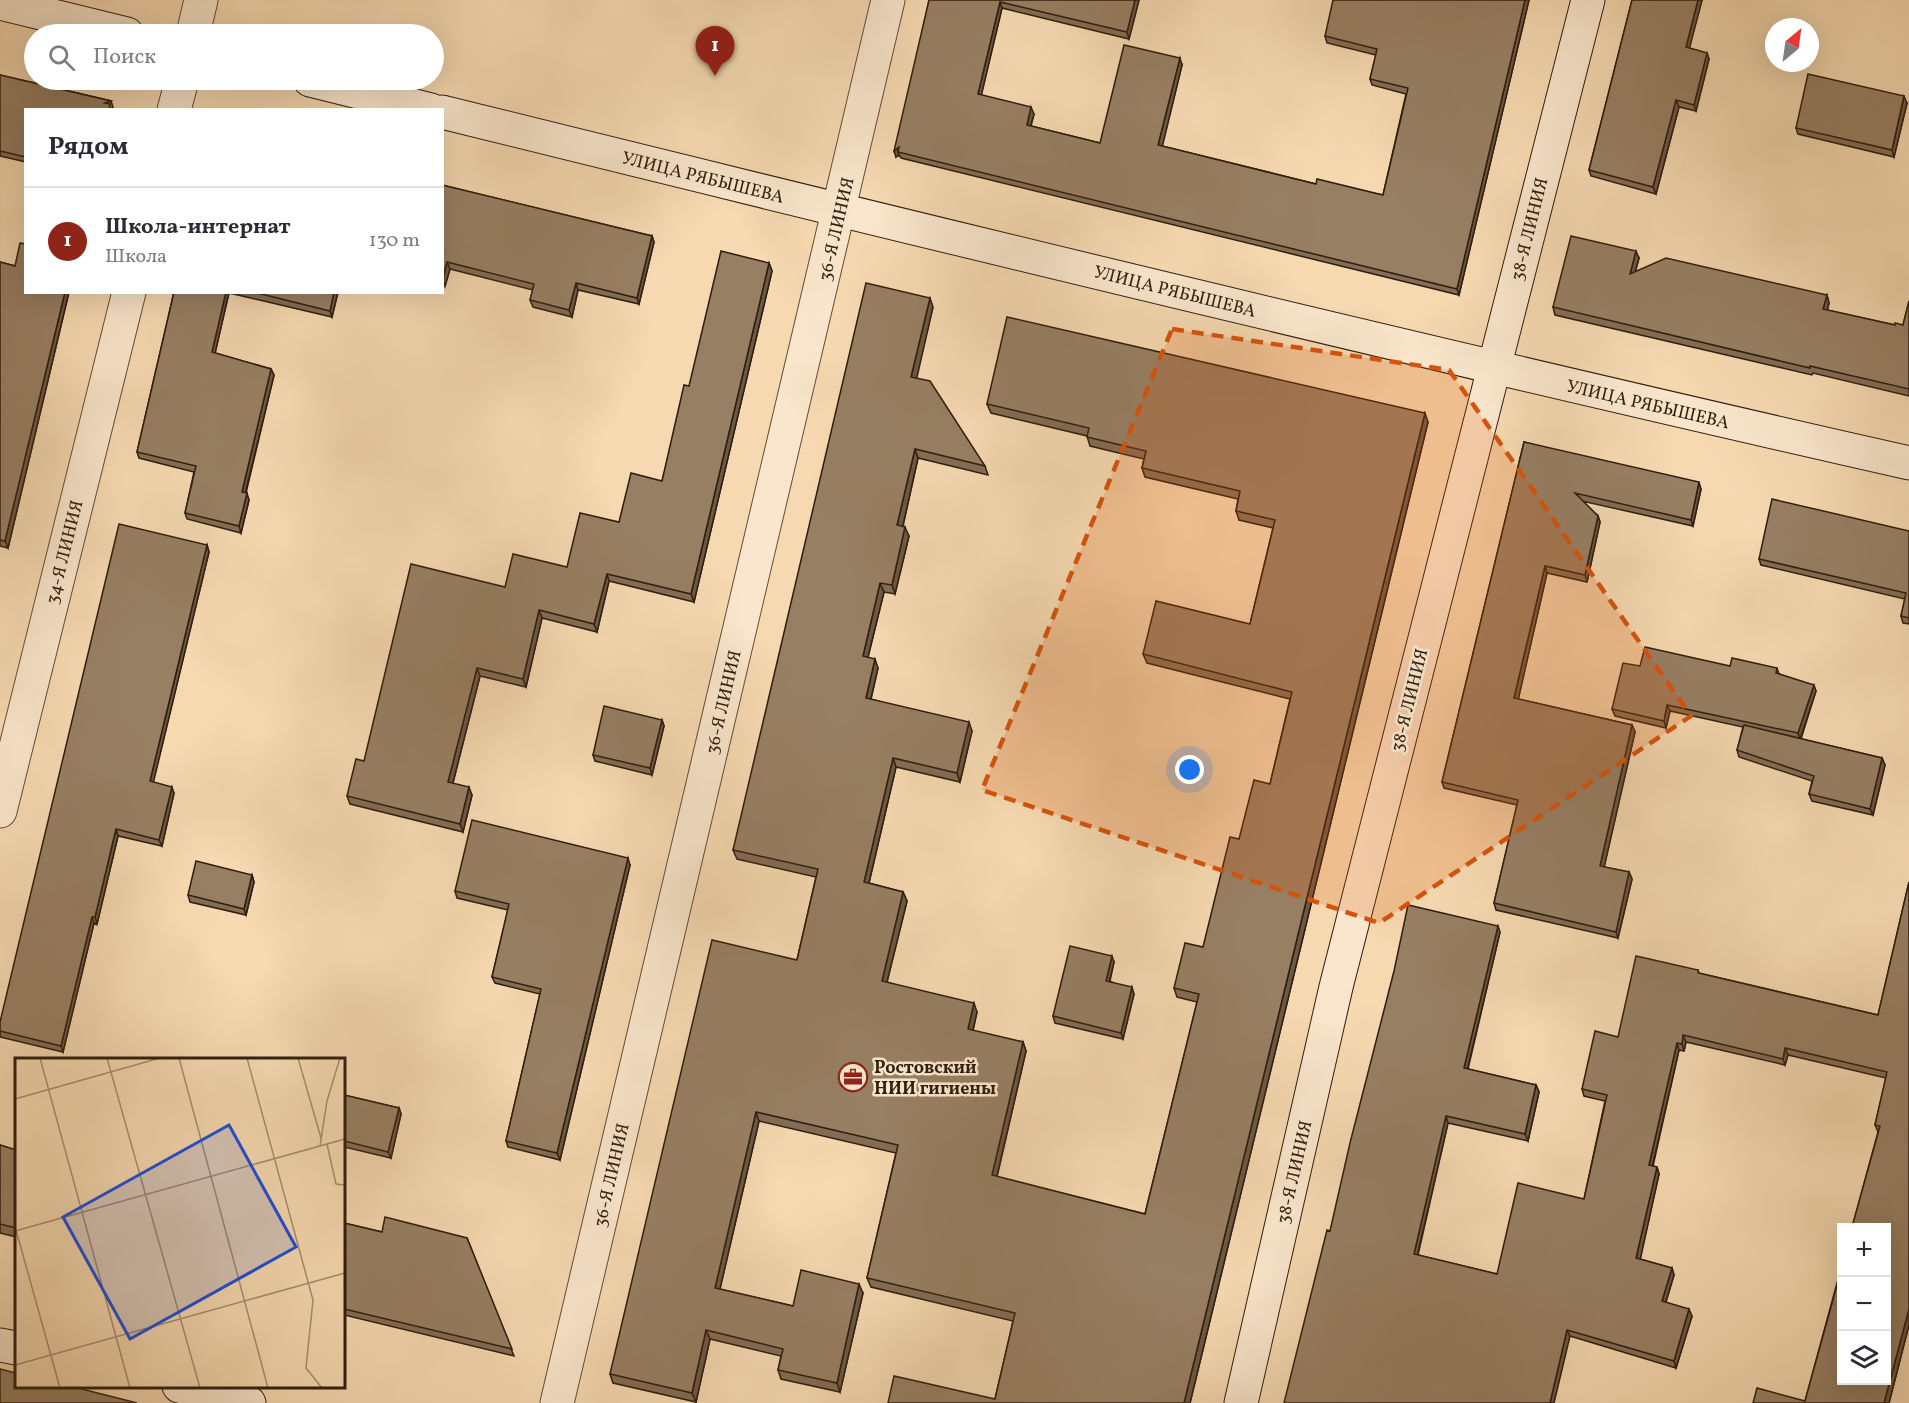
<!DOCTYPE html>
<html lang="ru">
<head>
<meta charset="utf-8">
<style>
	body { margin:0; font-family:Vollkorn,serif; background:#f7f7f7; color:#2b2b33 }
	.controls { position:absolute; right:18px; bottom:18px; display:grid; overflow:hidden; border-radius:0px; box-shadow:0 6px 24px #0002 }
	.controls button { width:54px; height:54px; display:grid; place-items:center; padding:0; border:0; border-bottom:2px solid #e1e1e2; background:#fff; color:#2b2b33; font:30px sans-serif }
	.compass { position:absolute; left:1765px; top:18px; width:54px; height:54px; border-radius:50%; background:#fff; box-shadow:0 6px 24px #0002; rotate:29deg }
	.you { position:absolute; left:1190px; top:770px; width:21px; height:21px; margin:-15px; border:4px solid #fff; border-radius:50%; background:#1a73e8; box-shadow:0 0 0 9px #1a73e833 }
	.badge { display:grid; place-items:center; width:39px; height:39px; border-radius:50%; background:#8f2418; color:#fff; font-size:20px; font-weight:700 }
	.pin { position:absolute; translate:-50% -50px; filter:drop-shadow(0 2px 3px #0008) }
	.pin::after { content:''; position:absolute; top:32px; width:21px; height:18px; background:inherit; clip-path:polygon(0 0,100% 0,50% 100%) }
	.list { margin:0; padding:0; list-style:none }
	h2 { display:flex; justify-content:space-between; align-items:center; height:78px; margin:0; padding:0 24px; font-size:26px }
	h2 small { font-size:20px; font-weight:400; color:#7c7c81 }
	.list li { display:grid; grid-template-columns:39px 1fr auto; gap:18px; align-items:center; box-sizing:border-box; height:108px; padding:0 24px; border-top:2px solid #e1e1e2 }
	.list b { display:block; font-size:22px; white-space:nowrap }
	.list p { margin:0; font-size:20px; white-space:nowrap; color:#7c7c81 }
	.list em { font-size:20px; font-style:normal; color:#7c7c81 }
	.icon { flex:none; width:33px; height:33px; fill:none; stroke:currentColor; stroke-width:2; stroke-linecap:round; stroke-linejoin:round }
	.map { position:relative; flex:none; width:1909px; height:1403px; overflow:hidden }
	.search { position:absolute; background:#fff; box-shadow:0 6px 24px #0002; left:24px; top:24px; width:420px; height:66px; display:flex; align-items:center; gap:15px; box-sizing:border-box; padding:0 21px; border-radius:33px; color:#7c7c81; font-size:22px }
	.panel { position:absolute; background:#fff; box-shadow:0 6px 24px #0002; left:24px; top:108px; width:420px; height:186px; border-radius:0px }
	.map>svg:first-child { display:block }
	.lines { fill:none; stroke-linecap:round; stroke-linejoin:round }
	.street-casing { stroke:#624c37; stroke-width:35 }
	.secondary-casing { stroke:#301d0e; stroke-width:35 }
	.street { stroke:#f9e6cc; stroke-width:33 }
	.secondary { stroke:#f9e6cc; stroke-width:33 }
	.wall { fill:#826d55; stroke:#301d0e; stroke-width:1.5 }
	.shaded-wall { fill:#6a5945; stroke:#301d0e; stroke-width:1.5 }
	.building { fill:#977f63; stroke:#301d0e; stroke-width:1.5 }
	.marked { fill:#d6530c; fill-opacity:0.2; stroke:#d6530c; stroke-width:4.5; stroke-dasharray:12 8; stroke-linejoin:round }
	.labels { text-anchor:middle; stroke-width:5; stroke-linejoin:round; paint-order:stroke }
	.street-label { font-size:18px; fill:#301d0e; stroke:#f9e6cc }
	.poi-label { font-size:18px; font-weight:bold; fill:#301d0e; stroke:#f9e6cc; text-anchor:start }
	.inset-road { fill:none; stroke:#a78e70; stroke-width:1.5 }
	.view { fill:#1d4ed8; fill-opacity:0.15; stroke:#1d4ed8; stroke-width:3 }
	.inset-edge { fill:none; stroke:#301d0e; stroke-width:3 }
</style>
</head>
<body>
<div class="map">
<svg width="1909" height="1403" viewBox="0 0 1909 1403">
	<rect width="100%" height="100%" fill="#f6d9b1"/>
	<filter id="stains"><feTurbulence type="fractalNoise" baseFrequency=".00333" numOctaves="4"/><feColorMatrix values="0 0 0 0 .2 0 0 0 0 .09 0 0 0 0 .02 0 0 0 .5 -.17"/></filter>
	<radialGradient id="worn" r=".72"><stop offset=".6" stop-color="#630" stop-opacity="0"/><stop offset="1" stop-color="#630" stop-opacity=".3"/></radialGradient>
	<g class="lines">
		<g class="street-casing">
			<path id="street" d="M193,34L201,0
				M174,110L182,80
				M0,811L129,292
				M557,1403L888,0"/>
		</g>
		<g class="secondary-casing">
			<path id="secondary" d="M0,3L127,34
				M310,80L431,110
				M442,112C930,233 1419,352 1909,463
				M0,1345L16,1348
				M179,1386L249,1403
				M1241,1403L1336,987L1588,0"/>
		</g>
		<use href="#street" class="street"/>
		<use href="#secondary" class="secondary"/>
	</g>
	<path class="wall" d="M929,0H1139L1129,39L1002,8L981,95L1034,114L1031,126L1100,143L1182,65L1162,146L1316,184L1383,195L1406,94L1372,85L1370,79L1376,55L1327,43L1325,36L1529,0L1459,295L901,158L899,155L896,157Z
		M1632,0H1702L1689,48L1707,53L1709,59L1696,111L1679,107L1656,194L1591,176L1589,170Z
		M0,75L111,101L113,107L112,108L113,110H26V162L0,156Z
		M1907,103L1894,157L1798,134L1796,128Z
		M442,185L652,236L654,242L639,304L578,290L572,317L533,307L530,300L533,290L450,269L445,286L442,285Z
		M1639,258L1635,272L1827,295L1829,303L1827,310L1895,325H1903L1909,301V396L1813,373L1812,375L1555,315L1553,307Z
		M0,262L15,266L26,292H69L8,548L0,546Z
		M769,263L772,271L694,602L609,581L597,632L542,618L526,687L480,676L453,783L472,795L463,832L350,804L347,796L364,761L505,587L567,567L619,522L662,481L689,386Z
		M174,292H338L332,317L229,293L215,353L271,369L274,375L246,493L249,500L241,533L187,519L185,513L194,472L139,458L137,452Z
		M933,307L916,378L985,466L988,475L918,458L903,526L909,536L895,594L884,592L868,657L878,668L871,699L972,731L960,782L896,767L869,883L903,892L907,901L887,982L977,1012L973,1031L1023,1042L1026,1051L997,1177L1145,1214L1197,1002L1177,997L1174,988L1203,947L1239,839L1270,784L1290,699L1147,663L1143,654L1250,624L1273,528L1239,520L1236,511L1238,499L1145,477L1142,468L1144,459L1090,446L1087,436L991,413L987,404L1428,422L1190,1403L995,1399L1013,1321L871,1287L867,1278L896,1153L759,1121L720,1289L793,1306L863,1293L840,1392L781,1379L778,1370L781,1356L710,1339L696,1402L613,1383L610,1374L797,960L816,877L737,859L733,850Z
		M1524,442L1701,489L1693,526L1582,501L1598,516L1600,522L1587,582L1547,573L1518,699L1632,725L1635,732L1604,867L1629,872L1632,879L1618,938L1496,910L1494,903L1517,805L1444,788L1442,782Z
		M1909,531V624L1903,623L1901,616L1905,599L1761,565L1759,559Z
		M207,545L209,552L153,782L174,793L162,846L118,836L97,924L94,923L63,1052L0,1037V1022Z
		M1730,666L1777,668L1779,674L1816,691L1801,739L1882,758L1885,765L1873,815L1812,801L1809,794L1812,781L1739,757L1737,750L1743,727L1670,711L1666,728L1615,716L1612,709Z
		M662,720L664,726L652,775L595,761L593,755Z
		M630,865L560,1160L508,1147L506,1141L540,994L495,983L492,977L508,910L457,898L455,891Z
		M252,875L254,882L246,915L190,902L188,895Z
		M1909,882V1325L1889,1403L1805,1401L1878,1132L1875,1125L1886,1078L1788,1055L1785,1065L1686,1042L1684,1051L1679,1050L1653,1166L1657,1167L1659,1174L1640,1259L1672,1268L1674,1275L1666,1302L1692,1316L1676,1368L1570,1336L1330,1231L1500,932L1468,1069L1536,1085L1539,1092L1528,1141L1448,1123L1418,1255L1497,1274L1584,1199L1605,1101L1584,1096L1582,1089L1618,1037L1698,970L1699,973L1878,1015Z
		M1114,962L1110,981L1134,994L1123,1039L1055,1023L1053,1016Z
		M344,1095L399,1108L401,1114L391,1158L344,1147Z
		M0,1145L16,1150V1237L0,1233Z
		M344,1223L382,1232L467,1238L514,1356L344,1315Z"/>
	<path class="shaded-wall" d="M1135,0H1139L1129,39L1127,32Z
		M1525,0H1529L1459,295L1457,289Z
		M1698,0H1702L1688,54L1686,47Z
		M1000,2L1002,8L980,101L978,94Z
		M1707,53L1709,59L1696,111L1694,105Z
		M1180,58L1182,65L1161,152L1158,145Z
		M1904,96L1907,103L1894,157L1892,150Z
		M1676,100L1679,107L1656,194L1653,187Z
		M1031,107L1034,114L1029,131L1027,125Z
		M899,147L898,152L899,155L896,157L894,151Z
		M652,236L654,242L639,304L637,298Z
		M1636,251L1639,258L1633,281L1630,274Z
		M447,262L450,269L445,286L443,279Z
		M769,263L772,271L694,602L691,594Z
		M576,283L578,290L572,317L569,310Z
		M65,292H69L8,548L5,541Z
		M226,292H229L214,358L212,352Z
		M334,292H338L332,317L330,311Z
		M1827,295L1829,303L1826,317L1823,309Z
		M930,298L933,307L915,386L911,377Z
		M271,369L274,375L244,498L242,492Z
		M1425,413L1428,422L1190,1403H1184Z
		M915,449L918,458L901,534L897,525Z
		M1699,482L1701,489L1693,526L1691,520Z
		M247,493L249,500L241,533L239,526Z
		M1598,516L1600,522L1587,582L1585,575Z
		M905,527L909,536L895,594L892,585Z
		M207,545L209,552L152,788L150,781Z
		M1545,566L1547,573L1517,705L1514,698Z
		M607,574L609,581L597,632L594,624Z
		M880,583L884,592L866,665L863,656Z
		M539,610L542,618L526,687L523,679Z
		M875,659L878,668L869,707L866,698Z
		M477,668L480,676L451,790L448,782Z
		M1814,685L1816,691L1800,739L1798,733Z
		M1667,705L1670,711L1666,728L1664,721Z
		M662,720L664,726L652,775L650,768Z
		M969,722L972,731L960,782L957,773Z
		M1632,725L1635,732L1603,872L1600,866Z
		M893,758L896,767L867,891L864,882Z
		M1882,758L1885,765L1873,815L1870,809Z
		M172,787L174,793L162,846L159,840Z
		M469,787L472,795L463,832L460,824Z
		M116,829L118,836L97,924L95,917Z
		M628,858L630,865L560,1160L557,1153Z
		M1629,872L1632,879L1618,938L1616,932Z
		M252,875L254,882L246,915L244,909Z
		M903,892L907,901L885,990L882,981Z
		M92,917L94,923L63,1052L61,1046Z
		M1498,926L1500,932L1466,1075L1464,1068Z
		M1112,956L1114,962L1108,987L1106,981Z
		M1132,987L1134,994L1123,1039L1121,1033Z
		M974,1003L977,1012L971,1038L968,1029Z
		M1683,1035L1686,1042L1684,1051L1682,1044Z
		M1023,1042L1026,1051L995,1184L992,1175Z
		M1677,1043L1679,1050L1651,1172L1649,1165Z
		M1785,1048L1788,1055L1785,1065L1783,1059Z
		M1536,1085L1539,1092L1528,1141L1525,1134Z
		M399,1108L401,1114L391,1158L388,1152Z
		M756,1112L759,1121L718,1297L715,1288Z
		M1446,1116L1448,1123L1416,1261L1414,1254Z
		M1657,1167L1659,1174L1639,1265L1636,1258Z
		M1672,1268L1674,1275L1664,1308L1662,1301Z
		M859,1284L863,1293L840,1392L837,1383Z
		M1689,1309L1692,1316L1676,1368L1674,1361Z
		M1909,1309V1325L1889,1403H1884Z
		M706,1330L710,1339L696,1402L692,1393Z
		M1567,1330L1570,1336L1554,1403H1550Z"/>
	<path class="building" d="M929,0H1135L1127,32L1000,2L978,94L1031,107L1027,125L1100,143L1124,45L1180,58L1158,145L1316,184L1317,179L1383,195L1408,88L1370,79L1377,49L1325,36L1333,0H1525L1457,289L898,152L899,147L894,151Z
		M1632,0H1698L1686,47L1707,53L1694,105L1676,100L1653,187L1589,170Z
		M1808,74L1904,96L1892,150L1796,128Z
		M0,75L111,101L105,103L110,104L109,110H26V157L0,151Z
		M442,185L652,236L637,298L576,283L569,310L530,300L534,284L447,262L442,279Z
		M1571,236L1636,251L1630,274L1666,258L1827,295L1823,309L1895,325V323L1903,325L1909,301V389L1810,366V368L1553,307Z
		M20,243L26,244V292H65L5,541L0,540V262L15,266Z
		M721,251L769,263L691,594L607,574L594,624L539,610L523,679L477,668L448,782L469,787L460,824L347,796L356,759L364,761L411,564L505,587L513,554L567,567L580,513L619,522L631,473L662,481L684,385L689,386Z
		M866,283L930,298L911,377L930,381L985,466L915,449L897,525L905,527L892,585L880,583L863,656L875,659L866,698L969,722L957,773L893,758L864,882L903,892L882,981L974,1003L968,1029L1023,1042L992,1175L1145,1214L1199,994L1174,988L1185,943L1203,947L1230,837L1239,839L1254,780L1270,784L1292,692L1143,654L1156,601L1250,624L1275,520L1236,511L1240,491L1142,468L1146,451L1087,437L1089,428L987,404L1007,317L1425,413L1184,1403H888L894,1376L995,1399L1015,1313L867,1278L898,1145L756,1112L715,1288L793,1306L801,1270L859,1284L837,1383L778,1370L783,1349L706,1330L692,1393L610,1374L712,940L797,960L818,869L733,850Z
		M174,292H226L212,352L271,369L242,492L247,493L239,526L185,513L196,466L137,452Z
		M253,292H334L330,311Z
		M1524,442L1699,482L1691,520L1575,493L1598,516L1585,575L1545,566L1514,698L1632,725L1600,866L1629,872L1616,932L1494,903L1518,800L1442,782Z
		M1772,499L1909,531V618L1901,616L1906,593L1759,559Z
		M119,524L207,545L150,781L172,787L159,840L116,829L95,917H92L61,1046L0,1031V1022Z
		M1645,647L1730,666L1732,658L1777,668L1776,673L1814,685L1798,733L1667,705L1664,721L1612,709L1623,663L1640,666Z
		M604,706L662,720L650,768L593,755Z
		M1744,725L1882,758L1870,809L1809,794L1814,776L1737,750Z
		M472,820L628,858L557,1153L506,1141L541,989L492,977L509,904L455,891Z
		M196,861L252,875L244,909L188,895Z
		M1909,882V1309L1884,1403H1753L1757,1388L1805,1401L1842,1267V1380H1887V1227H1852L1880,1126L1875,1125L1887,1072L1785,1048L1783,1059L1683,1035L1682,1044L1677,1043L1649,1165L1657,1167L1636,1258L1672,1268L1662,1301L1689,1309L1674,1361L1567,1330L1550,1403H1284L1327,1230L1330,1231L1350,1143L1394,971L1408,905L1498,926L1464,1068L1536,1085L1525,1134L1446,1116L1414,1254L1497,1274L1518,1183L1584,1199L1607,1095L1582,1089L1595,1031L1618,1037L1636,956L1698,970V973L1878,1015Z
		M1070,946L1112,956L1106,981L1132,987L1121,1033L1053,1016Z
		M344,1095L399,1108L388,1152L344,1141Z
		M0,1145L16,1150V1228L0,1224Z
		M385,1217L467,1238L512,1349L344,1309V1223L382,1232Z
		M0,1369L16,1373V1386H70L137,1403H0Z"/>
	<path class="marked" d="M1172,329L1449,370L1691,716L1379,923L982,790Z"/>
	<defs>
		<g id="office-ring" transform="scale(1.5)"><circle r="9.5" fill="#f9e6cc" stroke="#8f2418" stroke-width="1.5"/><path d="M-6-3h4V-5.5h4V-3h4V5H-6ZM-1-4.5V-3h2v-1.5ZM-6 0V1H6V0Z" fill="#8f2418"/></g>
	</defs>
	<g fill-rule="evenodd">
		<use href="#office-ring" x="853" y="1077"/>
	</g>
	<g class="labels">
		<g class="street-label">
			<text transform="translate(703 177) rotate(14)" y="6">УЛИЦА РЯБЫШЕВА</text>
			<text transform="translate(836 229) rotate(-77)" y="6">36-Я ЛИНИЯ</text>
			<text transform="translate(1529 229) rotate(-76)" y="6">38-Я ЛИНИЯ</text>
			<text transform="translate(1175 291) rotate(14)" y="6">УЛИЦА РЯБЫШЕВА</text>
			<text transform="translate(1648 404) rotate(13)" y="6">УЛИЦА РЯБЫШЕВА</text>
			<text transform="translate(64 552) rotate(-76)" y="6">34-Я ЛИНИЯ</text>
			<text transform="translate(1409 700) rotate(-76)" y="6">38-Я ЛИНИЯ</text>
			<text transform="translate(723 702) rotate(-77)" y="6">36-Я ЛИНИЯ</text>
			<text transform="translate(1294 1172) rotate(-77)" y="6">38-Я ЛИНИЯ</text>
			<text transform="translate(611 1175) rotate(-77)" y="6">36-Я ЛИНИЯ</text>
		</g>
		<g class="poi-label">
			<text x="874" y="1073">Ростовский<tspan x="874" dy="21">НИИ гигиены</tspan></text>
		</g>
	</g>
	<g transform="translate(15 1058)">
		<rect width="330" height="330" fill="#f6d9b1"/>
		<path class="inset-road" d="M25,0L115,330M92,0L185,330M164,0L253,330M232,0L298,242L291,310L307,330M283,0L306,80M0,41L145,0M312,86L321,126L330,127M305,88L312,43L325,0M1,172L45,330M0,173L330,81M0,307L330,215"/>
		<path class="view" d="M214,67L281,189L115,281L48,159Z"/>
		<rect width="330" height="330" class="inset-edge"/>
	</g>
	<rect width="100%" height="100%" filter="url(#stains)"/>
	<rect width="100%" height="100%" fill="url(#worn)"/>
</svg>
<div class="controls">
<button>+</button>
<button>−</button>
<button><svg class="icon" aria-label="layers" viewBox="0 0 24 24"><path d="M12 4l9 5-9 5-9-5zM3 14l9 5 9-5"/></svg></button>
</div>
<svg class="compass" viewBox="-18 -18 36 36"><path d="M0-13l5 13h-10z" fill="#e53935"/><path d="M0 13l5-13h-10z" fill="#7c7c81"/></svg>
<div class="you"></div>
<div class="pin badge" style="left:715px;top:76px">1</div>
<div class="search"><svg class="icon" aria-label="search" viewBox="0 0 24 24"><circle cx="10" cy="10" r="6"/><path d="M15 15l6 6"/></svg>Поиск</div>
<section class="panel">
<h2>Рядом<small></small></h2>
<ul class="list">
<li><span class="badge">1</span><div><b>Школа-интернат</b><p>Школа</p></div><em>130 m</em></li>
</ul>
</section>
</div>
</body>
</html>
